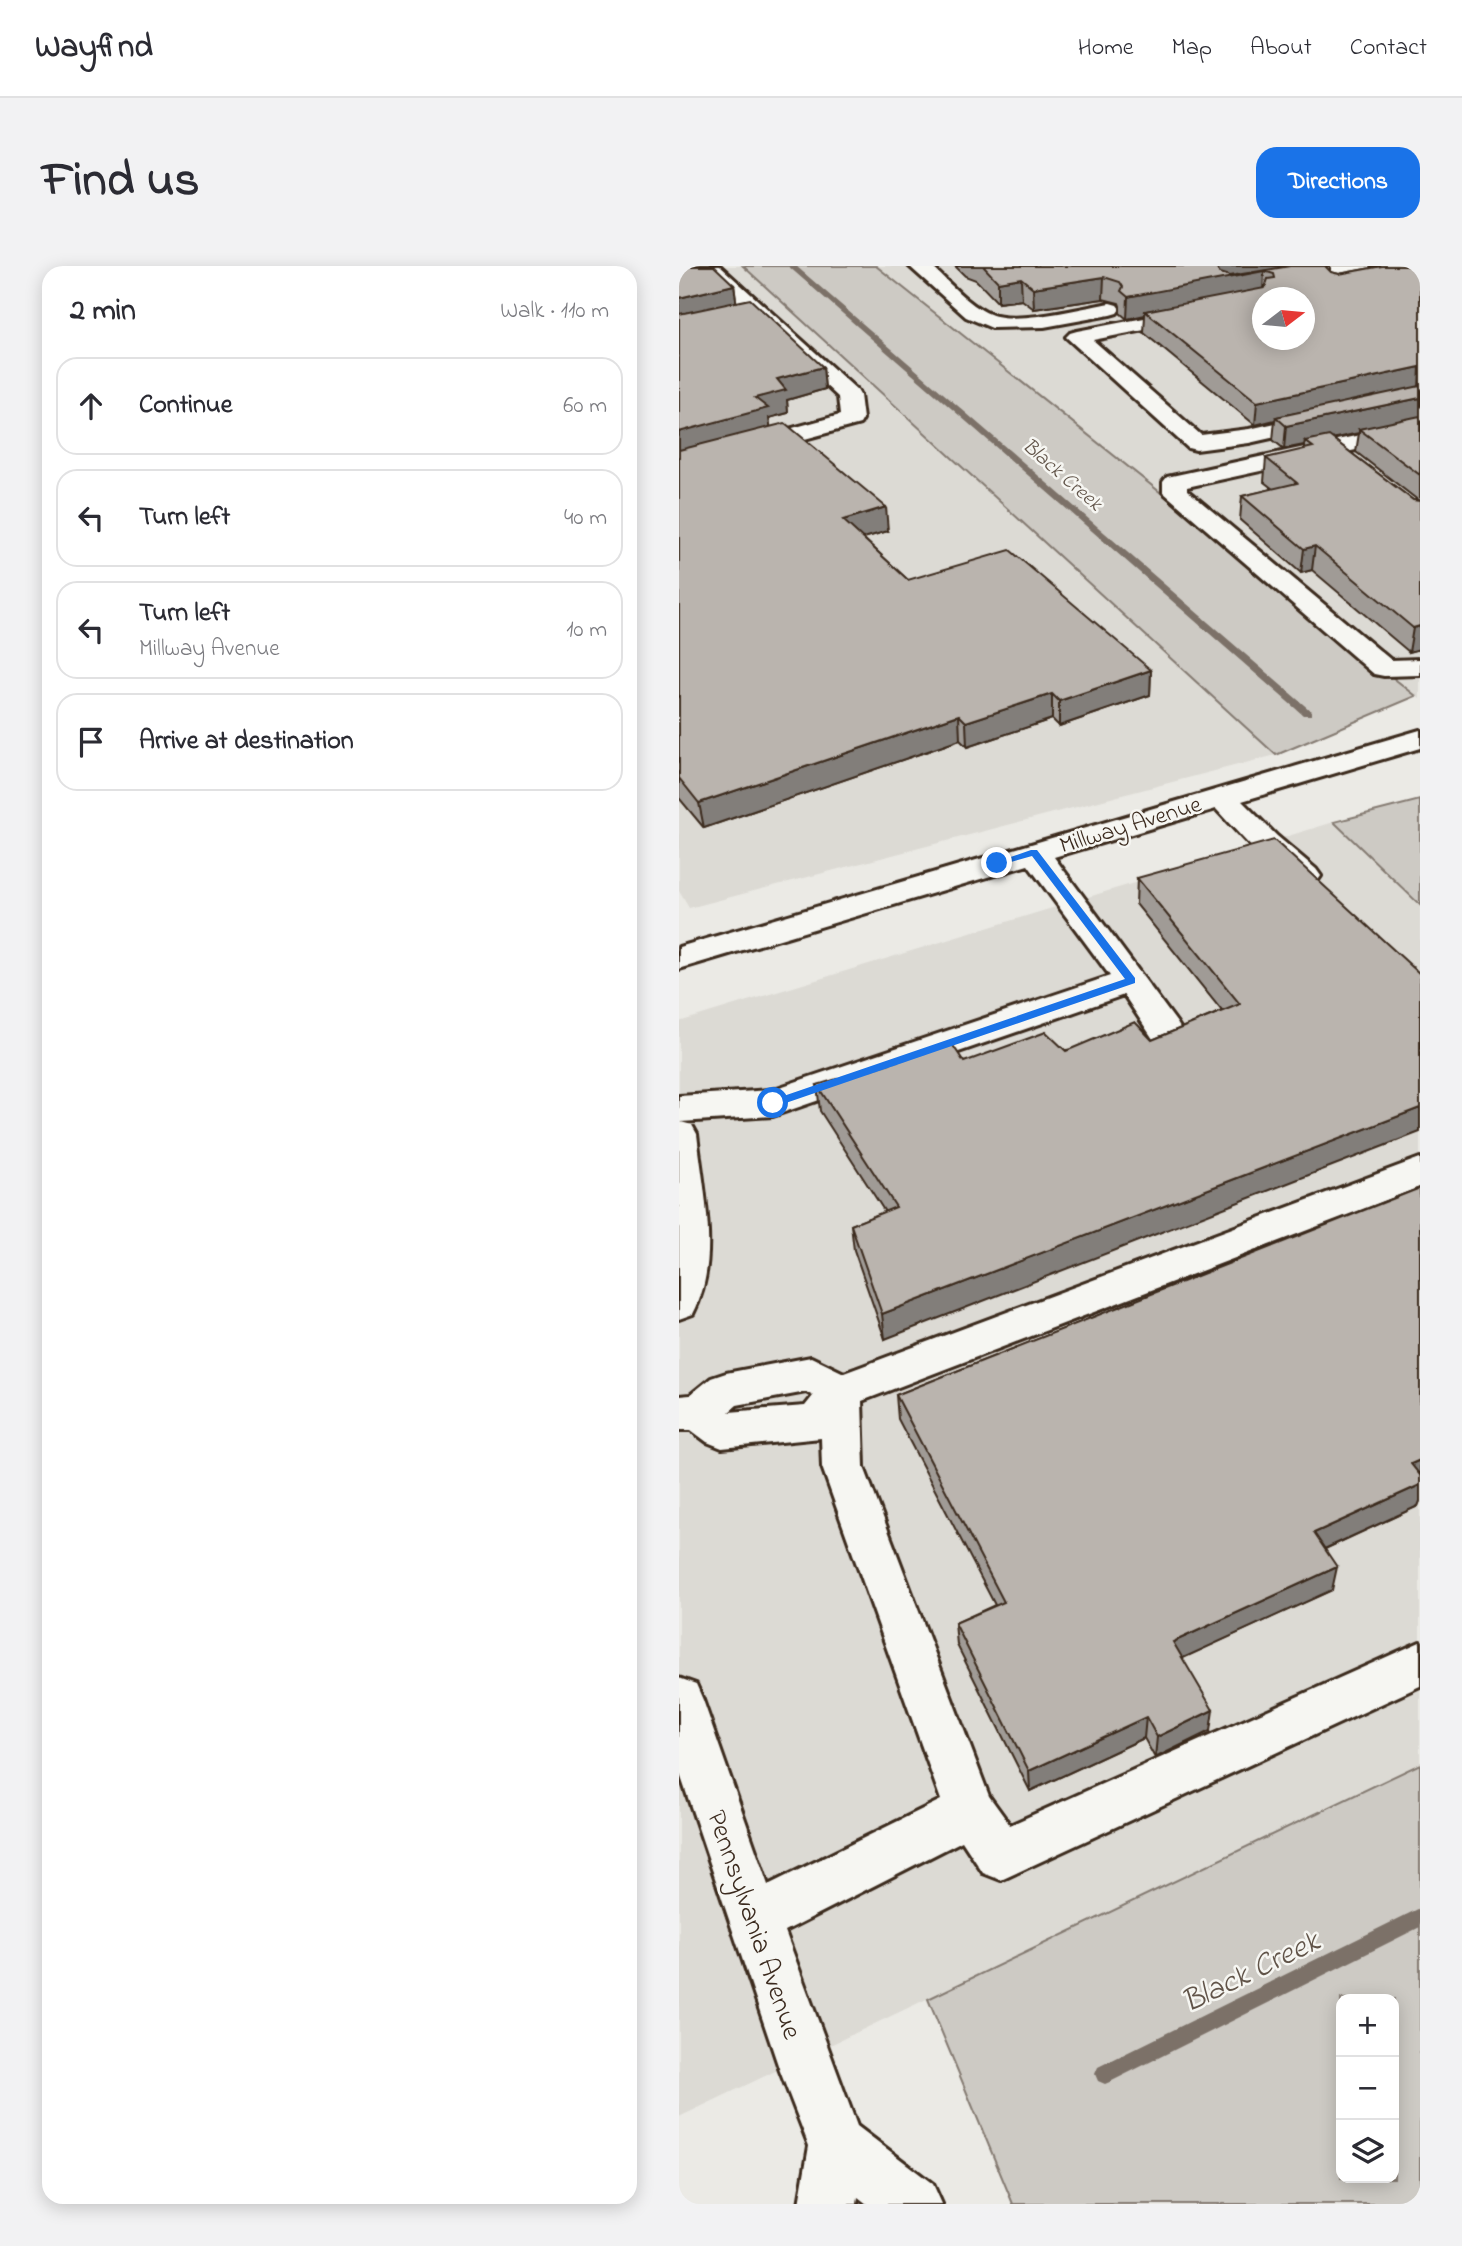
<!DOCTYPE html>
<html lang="en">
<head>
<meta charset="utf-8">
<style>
	body { margin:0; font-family:"Indie Flower",sans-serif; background:#f2f2f3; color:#2b2b33 }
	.controls { position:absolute; right:21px; bottom:21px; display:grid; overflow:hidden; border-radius:14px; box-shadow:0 4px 18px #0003 }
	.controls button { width:63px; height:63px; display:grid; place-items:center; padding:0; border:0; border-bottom:2px solid #e1e1e2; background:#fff; color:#2b2b33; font:35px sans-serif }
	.compass { position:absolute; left:573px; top:21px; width:63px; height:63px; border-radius:50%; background:#fff; box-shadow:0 4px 18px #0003; rotate:74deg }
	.stop { position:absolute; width:21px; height:21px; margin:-16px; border:5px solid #1a73e8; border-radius:50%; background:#fff }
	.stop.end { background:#1a73e8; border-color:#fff; box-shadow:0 2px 7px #0008 }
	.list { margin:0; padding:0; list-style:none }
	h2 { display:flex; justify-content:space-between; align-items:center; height:91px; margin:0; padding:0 28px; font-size:30px }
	h2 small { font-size:23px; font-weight:400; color:#7c7c81 }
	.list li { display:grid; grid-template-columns:46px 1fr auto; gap:21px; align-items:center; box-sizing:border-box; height:98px; margin:0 14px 14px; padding:0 14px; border:2px solid #e1e1e2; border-radius:21px }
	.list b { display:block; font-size:26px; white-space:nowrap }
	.list p { margin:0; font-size:23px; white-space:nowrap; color:#7c7c81 }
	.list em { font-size:23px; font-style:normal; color:#7c7c81 }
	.icon { flex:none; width:38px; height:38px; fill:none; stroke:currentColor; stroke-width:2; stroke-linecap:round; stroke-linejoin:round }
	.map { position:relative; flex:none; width:741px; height:1938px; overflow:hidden; border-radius:21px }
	header { display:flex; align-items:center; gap:42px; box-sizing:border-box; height:98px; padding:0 35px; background:#fff; border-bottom:2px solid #e1e1e2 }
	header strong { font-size:33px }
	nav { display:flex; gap:38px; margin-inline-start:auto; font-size:24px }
	.intro { display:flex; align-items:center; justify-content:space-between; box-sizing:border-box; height:168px; padding:0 42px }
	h1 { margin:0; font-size:49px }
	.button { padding:18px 32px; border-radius:21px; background:#1a73e8; color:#fff; font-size:24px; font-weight:700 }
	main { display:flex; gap:42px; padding:0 42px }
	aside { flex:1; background:#fff; border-radius:21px; box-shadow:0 4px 18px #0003 }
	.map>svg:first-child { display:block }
	.built { fill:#dcdad4; fill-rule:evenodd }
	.green { fill:#cdcac4; stroke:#847a71; stroke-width:2; fill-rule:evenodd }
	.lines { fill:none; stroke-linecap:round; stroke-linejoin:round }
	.stream { fill:#7c7167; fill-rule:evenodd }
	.minor-casing { stroke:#3b2a1e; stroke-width:6 }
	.minor { fill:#f6f6f2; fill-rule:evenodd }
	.wall { fill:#a09b96; stroke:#3b2a1e; stroke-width:2; fill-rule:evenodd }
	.shaded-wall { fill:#827e7a; stroke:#3b2a1e; stroke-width:2 }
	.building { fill:#bab4ae; stroke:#3b2a1e; stroke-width:2; fill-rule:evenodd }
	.route { fill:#1a73e8 }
	.labels { text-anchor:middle; stroke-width:5; stroke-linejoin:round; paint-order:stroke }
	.far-water-label { font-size:21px; font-style:italic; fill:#615449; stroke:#f6f6f2 }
	.street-label { font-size:24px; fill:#3b2a1e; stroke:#f6f6f2 }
	.near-street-label { font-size:28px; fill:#3b2a1e; stroke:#f6f6f2 }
	.near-water-label { font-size:32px; font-style:italic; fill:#615449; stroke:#f6f6f2 }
</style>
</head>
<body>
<header>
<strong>Wayfind</strong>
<nav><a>Home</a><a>Map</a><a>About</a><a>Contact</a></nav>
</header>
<div class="intro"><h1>Find us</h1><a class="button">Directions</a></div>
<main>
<aside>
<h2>2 min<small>Walk · 110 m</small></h2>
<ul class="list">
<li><svg class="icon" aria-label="ahead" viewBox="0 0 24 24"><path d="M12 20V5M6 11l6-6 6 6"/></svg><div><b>Continue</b></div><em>60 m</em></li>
<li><svg class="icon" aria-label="left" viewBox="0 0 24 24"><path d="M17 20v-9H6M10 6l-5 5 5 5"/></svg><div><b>Turn left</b></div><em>40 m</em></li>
<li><svg class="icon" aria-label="left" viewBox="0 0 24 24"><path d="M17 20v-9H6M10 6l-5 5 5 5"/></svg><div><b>Turn left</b><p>Millway Avenue</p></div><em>10 m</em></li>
<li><svg class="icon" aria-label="arrive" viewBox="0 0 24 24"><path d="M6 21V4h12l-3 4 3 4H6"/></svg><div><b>Arrive at destination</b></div></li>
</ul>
</aside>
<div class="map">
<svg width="741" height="1938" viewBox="0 0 741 1938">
	<rect width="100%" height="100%" fill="#ebeae5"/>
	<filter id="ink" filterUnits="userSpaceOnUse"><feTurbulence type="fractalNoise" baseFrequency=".0143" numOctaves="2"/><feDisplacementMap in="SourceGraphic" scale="14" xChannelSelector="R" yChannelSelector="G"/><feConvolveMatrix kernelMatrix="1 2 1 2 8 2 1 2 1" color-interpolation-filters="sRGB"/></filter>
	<g filter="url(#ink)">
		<path class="built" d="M0,0H64L597,489L10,642L0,625Z
			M197,0H741V433L737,430ZM584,32H626V74H584Z
			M655,556L741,639V1498L0,1851V756Z"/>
		<path class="green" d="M64,0H197L737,430L597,489Z
			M741,534V639L655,556Z
			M741,1498V1938H334L249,1733ZM715,1733V1912H662V1733Z"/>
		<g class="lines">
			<path class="stream" d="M109,0H117L632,445V449H624Z
				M741,1642V1661L433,1815L426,1818L419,1815L416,1808L419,1801Z"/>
			<g class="minor-casing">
				<path id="minor" d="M19,0H41L178,124L181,129L184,153L181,158L0,207V193L161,149L159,131Z
					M230,0H252C270,16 289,39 311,48C337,59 403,42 431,37L438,39L441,43L438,47L431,49L365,61L313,62L287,51Z
					M648,0H693L690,4L683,6L600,20L593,18L590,14L593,10L600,8Z
					M584,29L592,32H584V41L414,74L522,169L570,163L741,125V139L570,177L517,184L509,182L387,71L391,67L398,65Z
					M741,156V170L508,221V224L712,394L741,393V409L705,410L695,408L484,226V216L488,211Z
					M741,464V482L563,535L598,570L637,603L642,610L637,617C629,619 623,621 615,617C593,606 555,562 537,543L375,591L498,757L503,765L498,773L486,777L474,773L445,729L94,850L2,856L13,859L18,868C24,924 42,995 14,1048L0,1053V830L92,824L431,710L349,599L0,703V681Z
					M741,892V921L183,1135L185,1201L310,1530L331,1559L741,1376V1420L322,1614L304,1607L283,1575L106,1665L178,1860L254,1918L263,1938H188L179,1931L178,1938H120L130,1880L101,1805L0,1505V1412L17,1418L24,1434L89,1619L262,1534L143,1201L142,1172L43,1182L28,1176L12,1164H0V1130L11,1129L32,1112L47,1107L132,1091L165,1107ZM127,1126L134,1130L126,1140L50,1146L58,1139Z"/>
			</g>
			<use href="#minor" class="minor"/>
		</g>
		<path class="wall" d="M0,0L55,19L57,36L144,101L146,123L108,134L109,147L90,152L91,161L209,265L184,272L229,314L472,404L471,429L380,460L373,453L288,481L281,474L25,562L0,532Z
			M276,0H651V5L652,6L660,8L692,2V0H741V383L730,386L633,304L622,307L561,254L563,230L594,223L585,216L587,192L625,184V179L605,183L594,174L596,154L576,159L465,67L466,49L448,53L441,47V40L440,37L424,33L355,43L343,34L319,37L297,14L286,10ZM680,167L677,186L740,235L734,234L654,173Z
			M458,612L734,701L206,1073L175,984L172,959L206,946L141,845L138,819L285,796L473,774L543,745L457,638Z
			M741,922V1235L739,1240L646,1283L653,1324L503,1392L531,1465L476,1492L465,1472L351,1525L278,1379L276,1357L316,1339L219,1153L217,1129Z"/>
		<path class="shaded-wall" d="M539,0H633L585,5L584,26L466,45V49L448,53L449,31L538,2Z
			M425,11L424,33L355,43L354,22Z
			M342,12L343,34L319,37V16Z
			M55,19L58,41L0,54V32Z
			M144,101L146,123L108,134L109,147L90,152L92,165L0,190V166L76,132L98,113Z
			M741,101L740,122L597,151L596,154L576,159L578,136Z
			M741,132V154L680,163V167L629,178L626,175L625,179L605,183L607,160Z
			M207,241L209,265L167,277L164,254Z
			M636,280L633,304L622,307L625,283Z
			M741,360V383L730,386L734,362Z
			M472,404L471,429L380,460V435Z
			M373,428V453L288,481L287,456Z
			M280,449L281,474L25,562L20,537Z
			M741,842V866L206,1073L203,1048Z
			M741,1194V1214L732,1198Z
			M741,1219V1235L739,1240L630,1290L635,1267Z
			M658,1301L653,1324L491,1398L494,1376Z
			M534,1444L531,1465L476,1492L478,1471Z
			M467,1451L465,1472L351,1525L350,1505Z"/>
		<path class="building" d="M0,0H35L55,19L0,32Z
			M304,0H539L538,2L541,7L551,10L611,0H648L647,1L652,6L660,8L703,0H741V101L578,136L466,45L586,22L589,13L596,12L595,8L585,5L449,31L442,25L444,21L441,16L425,11L354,22L342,12L319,16ZM584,32H626V74H584Z
			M71,33L144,101L98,113L107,124L76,132L89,142L0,166V48Z
			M741,120V132L607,160L597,151Z
			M741,150V209L680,163Z
			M106,157L207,241L164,254L229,314L331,284L472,404L380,435L373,428L287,456L280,449L20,537L0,512V184Z
			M650,170L734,234L741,235V360L734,362L636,280L625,283L563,230L618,217L587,192L634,181L626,175Z
			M595,574L741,708V842L203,1048L172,959L217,941L138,819L273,778L285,796L367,766L387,785L456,756L473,774L561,738L458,612Z
			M741,922V1194L732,1198L741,1209V1219L635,1267L658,1301L494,1376L534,1444L478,1471L467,1451L350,1505L276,1357L325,1336L217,1129Z"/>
	</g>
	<path class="route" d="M352,584H358L456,712V717L98,840H90V835L446,713L353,590L318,600L314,597Z"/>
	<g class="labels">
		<g class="far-water-label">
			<text transform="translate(384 208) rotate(41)" y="7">Black Creek</text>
		</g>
		<g class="street-label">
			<text transform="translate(451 558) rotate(-17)" y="8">Millway Avenue</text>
		</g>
		<g class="near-street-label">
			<text transform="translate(77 1658) rotate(71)" y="10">Pennsylvania Avenue</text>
		</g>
		<g class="near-water-label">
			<text transform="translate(571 1704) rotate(-26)" y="11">Black Creek</text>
		</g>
	</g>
</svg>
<div class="controls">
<button>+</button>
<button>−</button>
<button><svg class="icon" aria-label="layers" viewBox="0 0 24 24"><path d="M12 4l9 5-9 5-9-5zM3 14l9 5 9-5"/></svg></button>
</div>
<svg class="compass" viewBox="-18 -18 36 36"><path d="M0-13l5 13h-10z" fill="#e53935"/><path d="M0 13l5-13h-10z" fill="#7c7c81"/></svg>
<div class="stop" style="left:94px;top:837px"></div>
<div class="stop end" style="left:318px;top:597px"></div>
</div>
</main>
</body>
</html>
